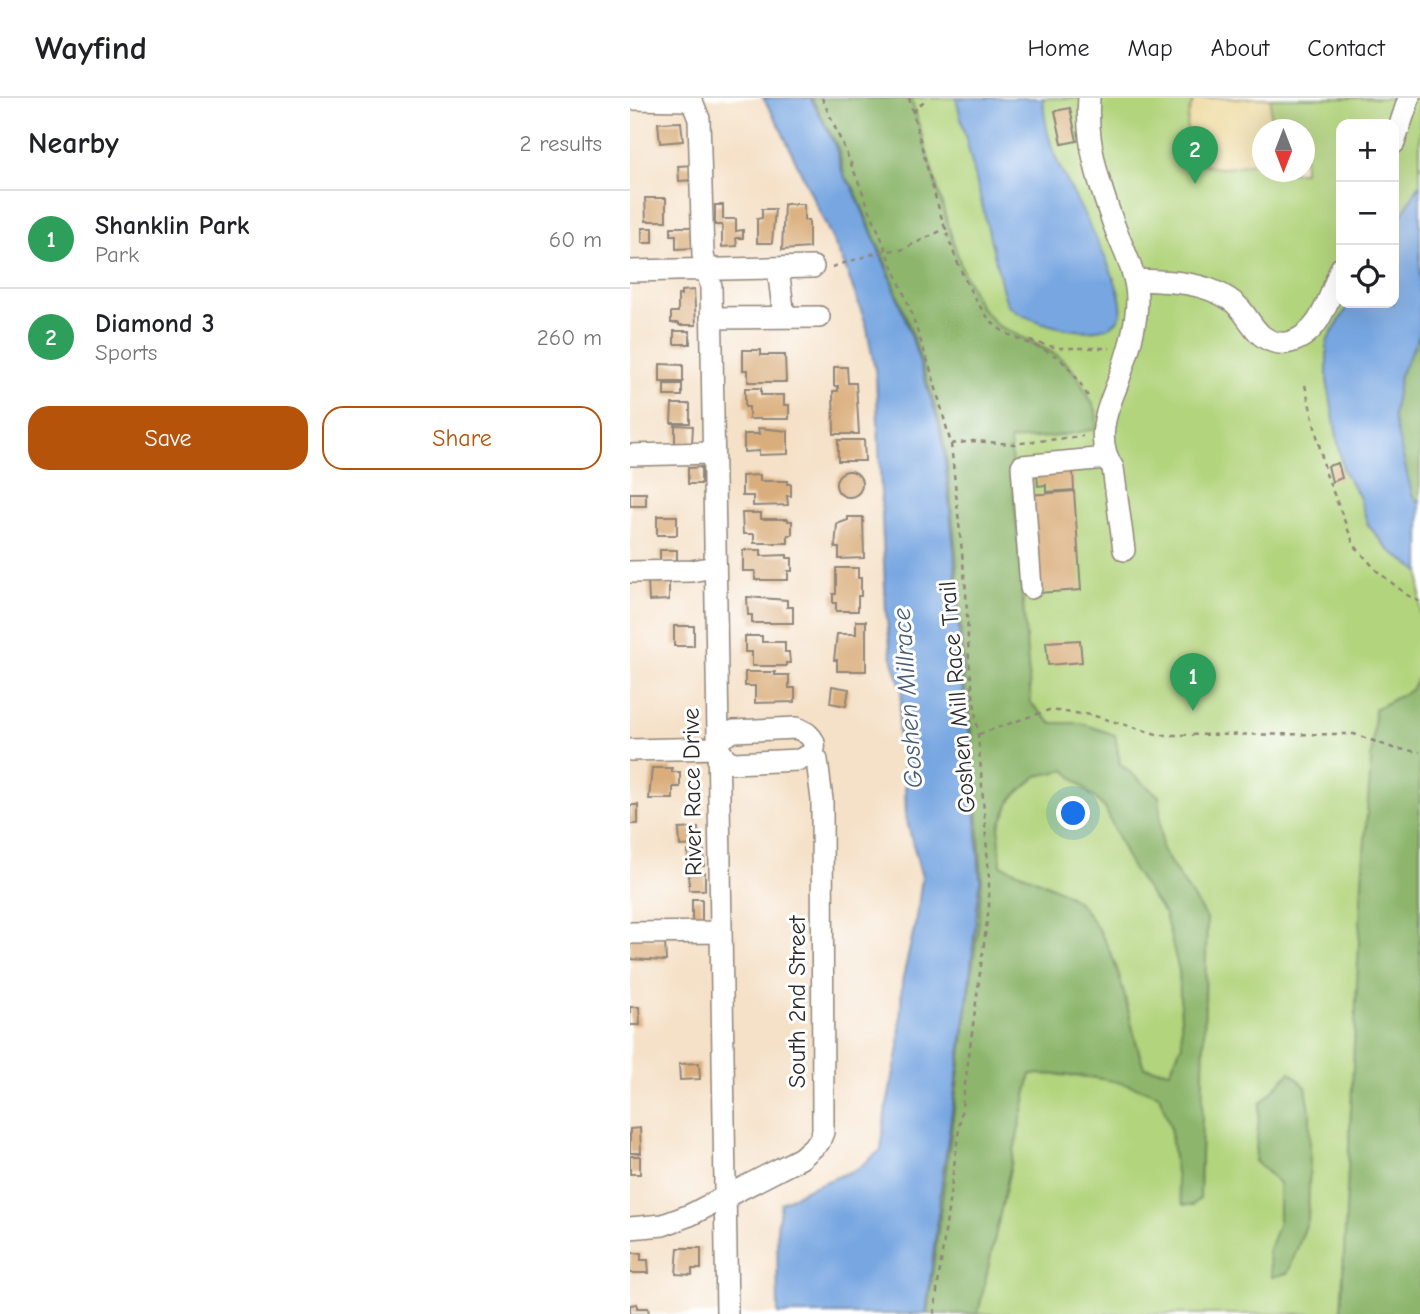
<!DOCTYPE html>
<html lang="en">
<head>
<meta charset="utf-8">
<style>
	body { margin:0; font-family:"Comic Neue",sans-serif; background:#f6f6f6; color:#202124 }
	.controls { position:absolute; right:21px; top:21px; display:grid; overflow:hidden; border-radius:14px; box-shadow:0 7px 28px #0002 }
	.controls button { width:63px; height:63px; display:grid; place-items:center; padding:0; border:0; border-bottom:2px solid #e0e0e0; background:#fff; color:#202124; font:35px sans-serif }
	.compass { position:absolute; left:622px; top:21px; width:63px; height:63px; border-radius:50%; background:#fff; box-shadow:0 7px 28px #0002; rotate:180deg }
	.you { position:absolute; left:444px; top:716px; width:24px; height:24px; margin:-18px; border:5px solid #fff; border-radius:50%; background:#1a73e8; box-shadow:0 0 0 10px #1a73e833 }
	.badge { display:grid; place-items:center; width:46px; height:46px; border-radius:50%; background:#b45309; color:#fff; font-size:23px; font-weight:700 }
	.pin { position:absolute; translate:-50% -58px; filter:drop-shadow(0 2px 4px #0008) }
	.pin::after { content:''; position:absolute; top:37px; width:24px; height:21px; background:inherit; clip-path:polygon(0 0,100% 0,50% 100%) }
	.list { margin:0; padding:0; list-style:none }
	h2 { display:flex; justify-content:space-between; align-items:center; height:91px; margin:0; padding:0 28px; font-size:30px }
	h2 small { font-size:23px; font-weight:400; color:#757577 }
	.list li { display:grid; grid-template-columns:46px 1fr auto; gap:21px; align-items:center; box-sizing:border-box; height:98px; padding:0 28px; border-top:2px solid #e0e0e0 }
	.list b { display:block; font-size:26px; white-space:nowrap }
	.list p { margin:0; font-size:23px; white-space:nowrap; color:#757577 }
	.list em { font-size:23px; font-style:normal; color:#757577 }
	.actions { display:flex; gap:14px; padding:21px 28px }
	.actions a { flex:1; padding:16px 0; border:2px solid #b45309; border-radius:21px; text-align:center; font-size:24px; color:#b45309 }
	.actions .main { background:#b45309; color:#fff }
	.icon { flex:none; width:38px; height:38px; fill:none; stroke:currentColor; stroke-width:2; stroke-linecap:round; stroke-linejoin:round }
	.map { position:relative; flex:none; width:790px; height:1216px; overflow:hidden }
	header { display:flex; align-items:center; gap:42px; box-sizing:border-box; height:98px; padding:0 35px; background:#fff; border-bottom:2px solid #e0e0e0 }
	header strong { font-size:33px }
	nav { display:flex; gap:38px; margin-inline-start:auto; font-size:24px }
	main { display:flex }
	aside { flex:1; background:#fff }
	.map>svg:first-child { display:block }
	.green { fill:#b2d47d; stroke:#6e8054; stroke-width:2; fill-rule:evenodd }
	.forest { fill:#8db66c; stroke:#5c704c; stroke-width:2; fill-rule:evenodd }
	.sand { fill:#eeda9e; stroke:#8c8264; stroke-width:2 }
	.water { fill:#77a6e1; stroke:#516886; stroke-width:2 }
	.building { fill:#daae7b }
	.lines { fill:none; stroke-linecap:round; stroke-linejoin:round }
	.minor-casing { stroke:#90867a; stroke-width:24 }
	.path { stroke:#90867a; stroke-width:2.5; stroke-dasharray:5 5; stroke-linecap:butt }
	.minor { stroke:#fff; stroke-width:21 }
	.labels { text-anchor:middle; stroke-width:6; stroke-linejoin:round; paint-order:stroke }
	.street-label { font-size:24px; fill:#2b2b2b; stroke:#fff }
	.water-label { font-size:26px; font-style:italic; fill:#495c74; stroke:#fff }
</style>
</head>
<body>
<header>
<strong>Wayfind</strong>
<nav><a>Home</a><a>Map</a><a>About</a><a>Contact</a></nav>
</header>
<main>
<aside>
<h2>Nearby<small>2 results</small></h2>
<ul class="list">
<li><span class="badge" style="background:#2e9e5b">1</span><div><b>Shanklin Park</b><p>Park</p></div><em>60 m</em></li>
<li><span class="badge" style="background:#2e9e5b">2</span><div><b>Diamond 3</b><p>Sports</p></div><em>260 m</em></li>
</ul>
<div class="actions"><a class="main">Save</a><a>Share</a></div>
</aside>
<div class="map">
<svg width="790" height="1216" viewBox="0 0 790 1216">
	<rect width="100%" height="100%" fill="#fff"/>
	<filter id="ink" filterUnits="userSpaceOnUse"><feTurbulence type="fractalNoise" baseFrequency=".0143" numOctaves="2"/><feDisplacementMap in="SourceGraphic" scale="14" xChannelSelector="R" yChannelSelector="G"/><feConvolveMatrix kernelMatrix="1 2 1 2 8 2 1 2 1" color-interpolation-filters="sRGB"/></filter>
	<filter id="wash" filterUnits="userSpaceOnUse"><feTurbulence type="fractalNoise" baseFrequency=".00686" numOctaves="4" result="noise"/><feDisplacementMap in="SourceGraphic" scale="28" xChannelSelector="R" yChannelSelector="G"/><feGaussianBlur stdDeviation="1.57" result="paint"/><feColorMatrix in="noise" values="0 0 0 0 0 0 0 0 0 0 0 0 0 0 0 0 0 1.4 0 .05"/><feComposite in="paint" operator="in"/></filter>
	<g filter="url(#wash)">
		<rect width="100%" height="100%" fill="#f5e1c8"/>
		<path class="green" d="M180,0H790V86L764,129V26H711V205H720L697,243V282L713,372L729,398L738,427L758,451L790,474V1216H296L312,1082L336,914L350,782L340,639L332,586L324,453L314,355L308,324L281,238L258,174L222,88L213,80L206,50ZM632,32H674V74H632Z"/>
		<path class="forest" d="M182,0H281L319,130L333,174L349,207L367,227L427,257L439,268L448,279L466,312L467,331L421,339L380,342L401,605L421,625H451L485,637L490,666L529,698L532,752L577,821L570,1100L563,1107H553L548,1091L540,1028L529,997C482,979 451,977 401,976L348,1216H297L348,829L352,782L349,736L342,639L334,586L326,453L316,355L310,324L283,238L259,174L223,88L215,80L208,50ZM435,672L475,710L501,769L535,817L549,873L552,946L540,973L514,969C496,919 495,867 462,822C458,817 454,810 449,805C433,791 392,776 371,767L369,729L382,700L407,678Z
			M790,236V406L782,397L763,318L770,277Z
			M790,575V1216H711L732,782L745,611L781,592Z
			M660,974L676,989L680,1013V1058L678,1122L658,1175L642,1179L638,1154L649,1124V1085L625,1063L630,1006Z"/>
		<path class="sand" d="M565,0H641L640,31L632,32V63C618,66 603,71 589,70C553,67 551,25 565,0Z"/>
		<path class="water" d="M133,0H180C189,15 197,31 204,46C211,62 208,75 222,88L258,174L281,238L308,324L314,355L324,453L332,586L340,639L350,782L336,914L312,1082L296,1216H148L147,1129L151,1105L175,1092L227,1071L251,1052L255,1016L269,950L272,884L287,818L292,779L276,720L274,652L268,635L272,592L261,556L256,514L246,277L236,226L214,166L148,25Z
			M326,0H413C414,20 419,44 427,63C439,92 497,188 491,215C483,250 395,225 379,208C376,204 374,197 373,193Z
			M790,86V236L770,277L763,318L782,397L790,406V474L758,451L738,427L729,398L713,372L697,282V243L720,205H764V129Z"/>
		<g id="blocks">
			<path class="building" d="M440,10L447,43L432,46L425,13Z
				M51,24L53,43L30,45L28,25Z
				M64,67V82L49,83L48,68Z
				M15,100H36V123H16Z
				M154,106H174V122H179V150L152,152Z
				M85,107H93V121H106V133L113,132V140H106L107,148L92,149V127H85Z
				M132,111H145L142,145H127V121L132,120Z
				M41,129H64V150L46,151V137H41Z
				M12,130H23V145H12Z
				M64,192L66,227H49V225H41V214H48V197H51V193Z
				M44,233H60V246H44Z
				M113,252H131V257H155L156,284H118V272H113Z
				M30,266L53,267V284H30Z
				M204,269H217L218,285H226L229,336H204L203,293H208V288H204Z
				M34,286H52V298H34Z
				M115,290H131V297H154V307H159V321H119V309H115Z
				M42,306H60V325H41Z
				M45,327L63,328L62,347H45Z
				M128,330L158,333V356L129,357V353L114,354V336H129Z
				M208,342H234L235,363H208Z
				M708,365L712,380L702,384L698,368Z
				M71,369V386H58V370Z
				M443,372L444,392L416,394V387L408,388L407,376Z
				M206 386a13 13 0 1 1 26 0a13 13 0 1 1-26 0Z
				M130,377V383H157V386H161V398H157L158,407L123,408V398H112V378Z
				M444,393L451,492L408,495L400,397Z
				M0,395H16V408H0Z
				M112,415H131V421H158V423H162V437H158V445H124V436H113Z
				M27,418H47V437H27Z
				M218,419H233L234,460L209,461V450H205L207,426L218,422Z
				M30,452H47V463H30Z
				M113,452H131V458L157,457V460H162V473H158V482H125V473H113Z
				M206,470H228V480H231V498H228V513H206V505H203V496H206Z
				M39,481V502L19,503L18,482Z
				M117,499L157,502V509H163V525H122V517H118Z
				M226,523H236V573H207V562H204L207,536H226Z
				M44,528H64V548H44Z
				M115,538H132V544H155V554H159L160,565H156V568H122V554H115Z
				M450,542L452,564L418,567L416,544Z
				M115,574H145V577H159V590H165V604L125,605V588H115Z
				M202,588L219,591L216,608L200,605Z
				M22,670H42V674H50V689H43V701H19Z
				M0,707H8V726H0Z
				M68,730L69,747L50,748L49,731Z
				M58,753H74V768H58Z
				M75,775V792H59V776Z
				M62,801H72V824H62Z
				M0,838L35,843L36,863L0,861Z
				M0,909H9L10,927H0Z
				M69,965L70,981L50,982L49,966Z
				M10,1030L11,1055H0V1031Z
				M0,1058H10V1076H0Z
				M48,1150H71V1171H62V1177L46,1176Z
				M0,1155H11V1162H18L19,1175H0Z
				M7,1206V1210H18L19,1216H0V1207Z"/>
		</g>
	</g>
	<g filter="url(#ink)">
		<use href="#blocks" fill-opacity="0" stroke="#90867a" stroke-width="2"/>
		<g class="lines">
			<g class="minor-casing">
				<path id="minor" d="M459,0C455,45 471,93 487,135C495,155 507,178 507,201C507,228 497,258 488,284C483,298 475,314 474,329C472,343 475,358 483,370L494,452
					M0,1L56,2L63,6L69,21L73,157L81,188L97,1216
					M764,45L779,0
					M148,170L154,219
					M0,173L183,169
					M505,182C536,183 572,183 599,201C614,210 619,226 631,237C638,243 648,246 656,245C691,239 699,198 711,170
					M81,220L189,219
					M0,357L83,355
					M0,474L61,473L85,469
					M401,490L392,368L477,360
					M87,650L97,662L104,665L169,662L182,656
					M0,652L87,650
					M0,835L91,834
					M0,1130L33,1127L60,1117L171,1060L189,1044L193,1034L192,702L187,662L182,656C189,643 178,634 166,630L104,633L92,639L87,650"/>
			</g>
			<path class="path" d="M192,0L219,61L277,203L302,276L321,346L336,494L339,563L348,636L359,779V808L304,1216
				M279,0C296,61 320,179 362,224C378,241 404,245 424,257C440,267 451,286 460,302
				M283,14L297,0
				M202,169L252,153L271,152L317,130
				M400,243L428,250H480
				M675,287L696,376L724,447L747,473L777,497L790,504
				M321,346L343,343L383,346L453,338
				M349,636L419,612L461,617L530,637L724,636L763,650L790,654"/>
			<use href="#minor" class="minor"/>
		</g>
	</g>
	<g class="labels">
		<g class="street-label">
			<text transform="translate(327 599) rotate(-95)" y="8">Goshen Mill Race Trail</text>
			<text transform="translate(62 694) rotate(-91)" y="8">River Race Drive</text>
			<text transform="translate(167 904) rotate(-90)" y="8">South 2nd Street</text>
		</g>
		<g class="water-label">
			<text transform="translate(277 600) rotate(-94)" y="9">Goshen Millrace</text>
		</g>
	</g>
</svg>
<div class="controls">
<button>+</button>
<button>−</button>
<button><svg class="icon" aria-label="locate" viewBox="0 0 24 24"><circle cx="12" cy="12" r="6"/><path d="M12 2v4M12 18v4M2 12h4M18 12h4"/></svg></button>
</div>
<svg class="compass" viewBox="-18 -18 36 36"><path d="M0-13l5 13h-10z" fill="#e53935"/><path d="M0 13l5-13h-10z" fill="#757577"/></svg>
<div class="you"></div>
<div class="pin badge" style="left:563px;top:613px;background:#2e9e5b">1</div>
<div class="pin badge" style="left:565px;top:86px;background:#2e9e5b">2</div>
</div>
</main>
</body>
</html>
